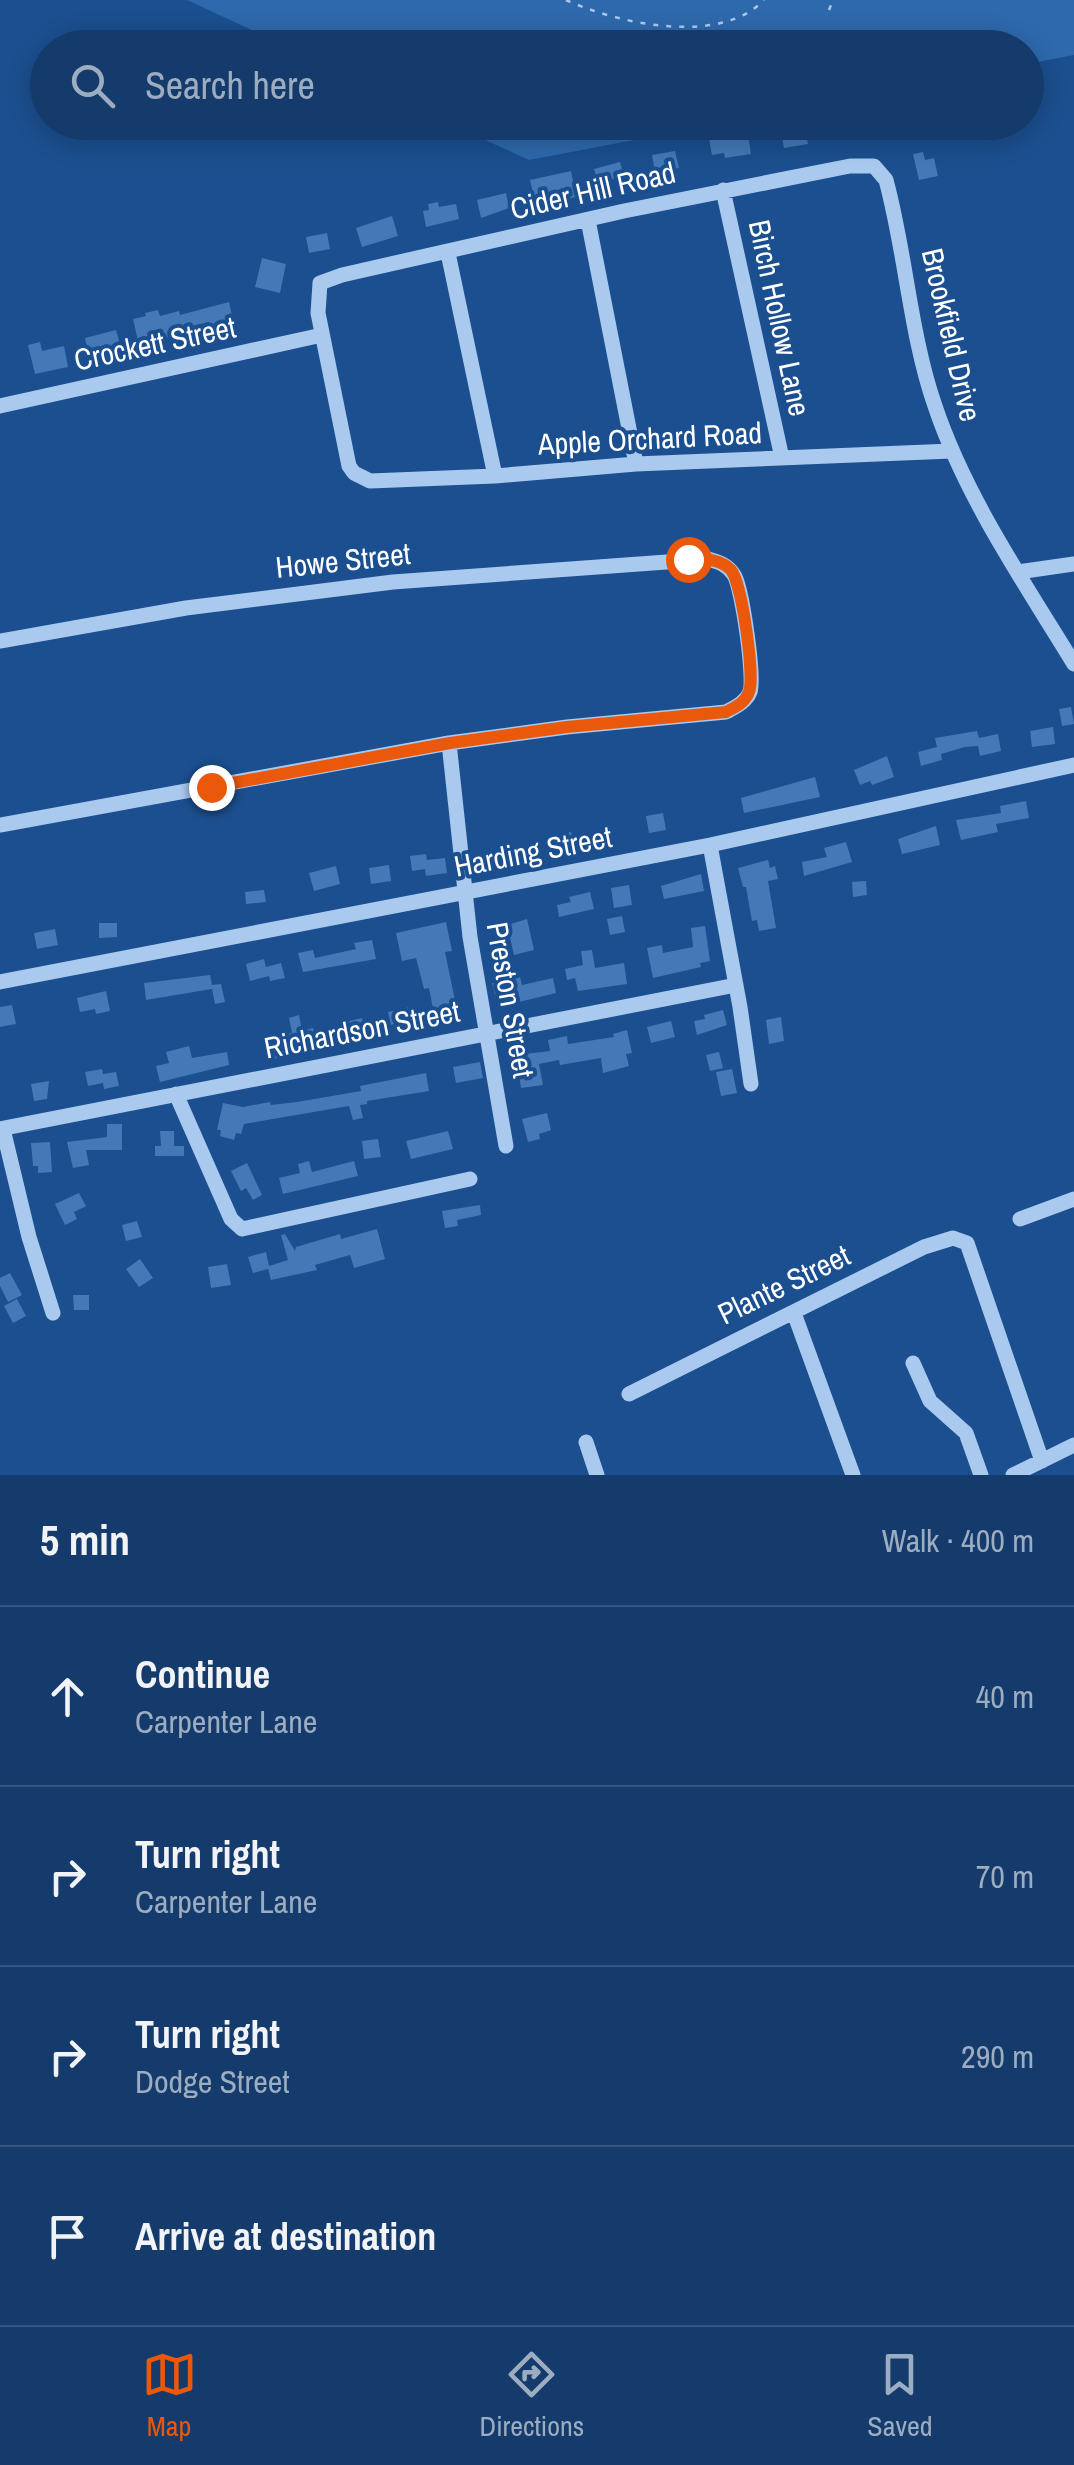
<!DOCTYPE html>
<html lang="en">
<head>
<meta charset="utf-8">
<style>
	body { margin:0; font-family:"Archivo Narrow",sans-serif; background:#1d4271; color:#f1f3f6 }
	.stop { position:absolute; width:30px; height:30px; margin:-22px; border:8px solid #ea580c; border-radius:50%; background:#fff }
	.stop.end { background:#ea580c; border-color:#fff; box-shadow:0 2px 10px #0008 }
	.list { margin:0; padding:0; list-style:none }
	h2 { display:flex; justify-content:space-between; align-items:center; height:130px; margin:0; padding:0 40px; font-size:42px }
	h2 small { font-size:32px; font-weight:400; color:#9dadc1 }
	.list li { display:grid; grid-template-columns:65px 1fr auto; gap:30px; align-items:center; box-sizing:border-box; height:180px; padding:0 40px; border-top:2px solid #33557e }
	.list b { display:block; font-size:38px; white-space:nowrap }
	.list p { margin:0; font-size:32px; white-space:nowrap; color:#9dadc1 }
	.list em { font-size:32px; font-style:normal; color:#9dadc1 }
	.icon { flex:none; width:55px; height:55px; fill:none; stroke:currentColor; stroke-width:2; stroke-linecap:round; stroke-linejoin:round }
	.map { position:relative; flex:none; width:1074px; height:1475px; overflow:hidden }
	.search { position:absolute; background:#143b6b; box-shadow:0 5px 25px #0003; left:30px; right:30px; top:30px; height:110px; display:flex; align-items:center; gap:25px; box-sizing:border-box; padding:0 35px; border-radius:55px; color:#9dadc1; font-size:38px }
	.sheet { height:850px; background:#143b6b }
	nav { display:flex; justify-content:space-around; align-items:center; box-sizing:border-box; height:140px; border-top:2px solid #33557e; background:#143b6b; font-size:28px; color:#9dadc1 }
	nav a { display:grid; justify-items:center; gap:5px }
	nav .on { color:#ea580c }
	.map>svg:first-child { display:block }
	.green { fill:#2e69ad }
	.building { fill:#4478b7 }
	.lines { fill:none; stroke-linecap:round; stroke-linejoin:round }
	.path { stroke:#a9c9ee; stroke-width:2.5; stroke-dasharray:5 8; stroke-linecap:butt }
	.minor { stroke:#a9c9ee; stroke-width:15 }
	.route { stroke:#ea580c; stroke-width:12 }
	.labels { text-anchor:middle; stroke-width:8; stroke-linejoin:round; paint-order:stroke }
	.street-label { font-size:30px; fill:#fff; stroke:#1b4f8f }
</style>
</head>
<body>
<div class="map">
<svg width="1074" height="1475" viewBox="0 0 1074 1475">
	<rect width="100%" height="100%" fill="#1b4f8f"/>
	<path class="green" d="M187,0H1074V55L1027,64L1026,48L288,47Z
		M448,123H724L529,160Z"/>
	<path class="building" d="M845,122H864L867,133L848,137Z
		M805,126L808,144L784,148L781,131Z
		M733,131L734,137L748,135L751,154L725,158L724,153L712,155L709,139Z
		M675,151L679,168L655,172L652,155Z
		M923,152L925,160L934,158L938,176L919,180L913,154Z
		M620,162L624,176L598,183L594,169Z
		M571,171L576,197L536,206L530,180Z
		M506,193L509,208L481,218L477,200Z
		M438,202L439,207L456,204L459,219L426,227L423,211L429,210L428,204Z
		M392,216L398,236L362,247L356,228Z
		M327,233L330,249L309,253L306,237Z
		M262,258L286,264L280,293L255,287Z
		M229,302L234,325L211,330L209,322L183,328L185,335L138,341L133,319L146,316L145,313L158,310L160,316L179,311L180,315Z
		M116,330L121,348L98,354L97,350L88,352L85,338Z
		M40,342L42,351L64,346L68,367L35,374L28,345Z
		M1071,707L1074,724L1062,726L1059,709Z
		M1053,727L1055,744L1032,747L1030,731Z
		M977,731L979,738L998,734L1001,751L980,756L978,746L965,747L941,754L942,760L921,766L918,752L937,747L935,738Z
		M887,756L894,777L872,785L870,781L860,785L854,770Z
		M815,777L820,797L744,813L741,798Z
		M1026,801L1029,818L996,824L998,832L961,840L956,820L1001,813L1000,806Z
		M663,813L666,830L649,833L646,816Z
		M936,826L940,845L902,854L898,839Z
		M571,832L574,845L556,849L553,836Z
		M846,842L852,862L804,876L802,862L827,857L824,848Z
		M426,854L427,860L445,858L447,873L426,876L425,869L412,871L410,856Z
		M768,860L770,868L775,866L778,879L768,881L776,928L759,931L757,920L752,921L746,887H743L738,868Z
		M389,865L391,881L371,884L369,868Z
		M336,866L340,884L314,891L309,873Z
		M701,874L704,891L664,899L661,886Z
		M866,881L867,895L853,897L852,882Z
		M629,885L632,905L614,908L611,888Z
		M264,890L266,902L246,904L245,892Z
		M590,892L594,909L559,917L557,905L571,902L569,897Z
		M622,916L625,932L610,935L607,919Z
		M527,919L534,950L514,955L507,925Z
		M446,922L452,951L445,952L457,1010L434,1014L429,988L424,989L416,958L402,961L396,933Z
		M99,923H117V937L99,938Z
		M705,926L710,961L700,963L701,967L653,978L647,948L662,945L663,953L693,947L691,928Z
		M55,929L58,945L37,949L34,933Z
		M372,940L376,959L303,972L298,953L313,950L315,958L356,949L354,943Z
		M592,950L595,968L624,963L627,984L578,991L575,978L567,980L565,969L583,965L581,951Z
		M264,959L266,967L281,963L285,978L270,981L269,976L250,981L246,964Z
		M210,975L212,985L221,984L225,1002L215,1004L212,989L146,1000L144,983Z
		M520,977L522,985L553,978L556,993L511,1004L509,996L496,999L492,983Z
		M106,991L110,1011L96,1014L95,1009L80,1012L77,998Z
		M12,1005L16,1024L0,1027V1007Z
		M410,1007L413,1020L391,1025L388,1012Z
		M723,1010L727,1025L697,1035L694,1021L705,1019L704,1015Z
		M299,1015L302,1031L313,1028L317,1042L285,1050L287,1056L269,1060L264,1040L292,1033L289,1018Z
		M781,1017L784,1041L769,1044L766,1020Z
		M362,1018L365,1031L348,1035L345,1022Z
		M671,1021L675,1037L651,1043L647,1027Z
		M627,1030L632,1053L626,1054L629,1066L603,1073L601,1058L560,1065L559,1060L539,1064L543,1085L521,1088L516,1055L550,1051L548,1040L567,1036L568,1044L614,1037L613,1034Z
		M189,1046L192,1058L227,1052L229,1065L160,1082L156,1066L169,1063L166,1052Z
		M719,1052L723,1068L710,1071L706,1055Z
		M480,1062L483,1078L456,1083L453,1067Z
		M102,1069L103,1074L116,1072L119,1086L104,1089L103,1083L88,1086L85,1072Z
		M732,1069L737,1093L721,1096L716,1072Z
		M426,1073L429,1091L367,1101V1104L360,1105L363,1118L353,1120L349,1106L244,1124L241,1134L236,1133L234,1140L220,1136L221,1130H217L223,1103L243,1107L270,1102L271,1105L297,1102L361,1091L360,1086Z
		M49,1081L47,1099L34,1101L31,1084Z
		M547,1113L551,1130L539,1134L540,1139L528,1142L522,1119Z
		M107,1124H122V1150H86L89,1165L73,1168L67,1142L107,1137Z
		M160,1131H174V1146H184V1156H155V1146H161Z
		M448,1131L453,1149L411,1159L406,1141Z
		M378,1139L381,1157L364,1159L362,1141Z
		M50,1142L52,1172L38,1173V1166H33L31,1143Z
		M309,1161L312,1172L354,1161L358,1176L283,1194L279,1178L300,1173L298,1164Z
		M247,1163L262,1195L253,1200L246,1188L241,1191L231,1171Z
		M79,1193L86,1206L74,1212L77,1219L65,1225L55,1204Z
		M480,1205L481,1215L457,1220L458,1226L445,1228L442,1211Z
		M137,1221L142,1237L126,1241L122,1225Z
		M377,1229L385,1259L354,1268L350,1255L315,1265L317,1270L271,1280L268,1269L253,1273L248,1257L266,1252L269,1266L288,1260L281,1235L285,1234L295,1251L296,1247L340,1234L341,1239Z
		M140,1259L153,1278L139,1287L126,1269Z
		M227,1264L231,1285L211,1288L208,1267Z
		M10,1273L22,1295L8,1302L0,1286V1278Z
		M73,1295H89V1310H74Z
		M17,1299L26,1316L13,1323L4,1306Z"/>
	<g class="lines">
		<path class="path" d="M566,0C619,24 720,46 764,0
			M829,10L833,0"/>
		<path class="minor" d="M723,190L782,458
			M588,220L636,464
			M448,253L495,476
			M0,406L322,335
			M952,451L636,464L495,476L370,481L354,473L349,466L318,313L320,283L342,275L624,211L850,166H874L886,180C906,254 910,334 935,406C966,498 1024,582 1074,664
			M1018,572L1074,564
			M0,641L186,608L393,582L708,559C719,562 728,565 734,575C742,587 755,678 750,692C746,702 735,707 726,712L567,727L449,743L0,825
			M449,743L470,937L506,1146
			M710,845L740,1007L751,1084
			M0,982L710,845L1074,765
			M176,1094L231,1219L242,1229L470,1179
			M0,1129L736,985
			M3,1129L29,1237L53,1313
			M1020,1219L1074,1199
			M794,1313L853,1475
			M913,1363L930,1401L966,1433L981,1475
			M629,1394L924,1247L953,1238L967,1243L1042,1461
			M586,1442L597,1475
			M1013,1475L1074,1445"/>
	</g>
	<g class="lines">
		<path class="route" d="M211,787L450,743L567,727L726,712C735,707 745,703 749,692C755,677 742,583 731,570C720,558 703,559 688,559"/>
	</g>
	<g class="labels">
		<g class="street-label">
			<text transform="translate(593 191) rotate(-13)" y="10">Cider Hill Road</text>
			<text transform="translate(779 318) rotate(78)" y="10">Birch Hollow Lane</text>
			<text transform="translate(951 335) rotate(77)" y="10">Brookfield Drive</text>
			<text transform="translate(155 344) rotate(-12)" y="10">Crockett Street</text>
			<text transform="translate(650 439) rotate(-3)" y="10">Apple Orchard Road</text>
			<text transform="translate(343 561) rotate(-6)" y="10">Howe Street</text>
			<text transform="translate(533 852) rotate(-11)" y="10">Harding Street</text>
			<text transform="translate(510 1000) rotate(80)" y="10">Preston Street</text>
			<text transform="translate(362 1030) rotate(-11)" y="10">Richardson Street</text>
			<text transform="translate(784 1285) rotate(-26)" y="10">Plante Street</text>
		</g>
	</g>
</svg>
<div class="stop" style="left:688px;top:559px"></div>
<div class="stop end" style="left:211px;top:787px"></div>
<div class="search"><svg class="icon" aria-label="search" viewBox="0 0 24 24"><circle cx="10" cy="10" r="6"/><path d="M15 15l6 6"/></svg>Search here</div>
</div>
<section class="sheet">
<h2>5 min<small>Walk · 400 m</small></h2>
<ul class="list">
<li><svg class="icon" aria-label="ahead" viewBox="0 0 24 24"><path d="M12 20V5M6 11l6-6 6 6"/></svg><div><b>Continue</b><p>Carpenter Lane</p></div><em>40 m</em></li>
<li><svg class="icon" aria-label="right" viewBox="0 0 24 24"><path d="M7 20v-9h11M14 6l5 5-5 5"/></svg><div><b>Turn right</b><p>Carpenter Lane</p></div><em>70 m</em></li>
<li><svg class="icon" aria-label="right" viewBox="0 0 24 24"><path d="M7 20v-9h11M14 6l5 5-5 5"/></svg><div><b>Turn right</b><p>Dodge Street</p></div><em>290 m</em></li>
<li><svg class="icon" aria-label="arrive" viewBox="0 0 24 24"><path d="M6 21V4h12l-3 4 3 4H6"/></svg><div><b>Arrive at destination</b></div></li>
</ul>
</section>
<nav>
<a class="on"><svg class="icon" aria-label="map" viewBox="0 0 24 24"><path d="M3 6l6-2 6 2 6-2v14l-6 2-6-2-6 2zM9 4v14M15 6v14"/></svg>Map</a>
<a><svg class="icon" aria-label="directions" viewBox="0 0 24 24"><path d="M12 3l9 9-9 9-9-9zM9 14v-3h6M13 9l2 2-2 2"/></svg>Directions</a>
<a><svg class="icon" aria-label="saved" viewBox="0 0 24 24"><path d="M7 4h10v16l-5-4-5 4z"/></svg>Saved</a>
</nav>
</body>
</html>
